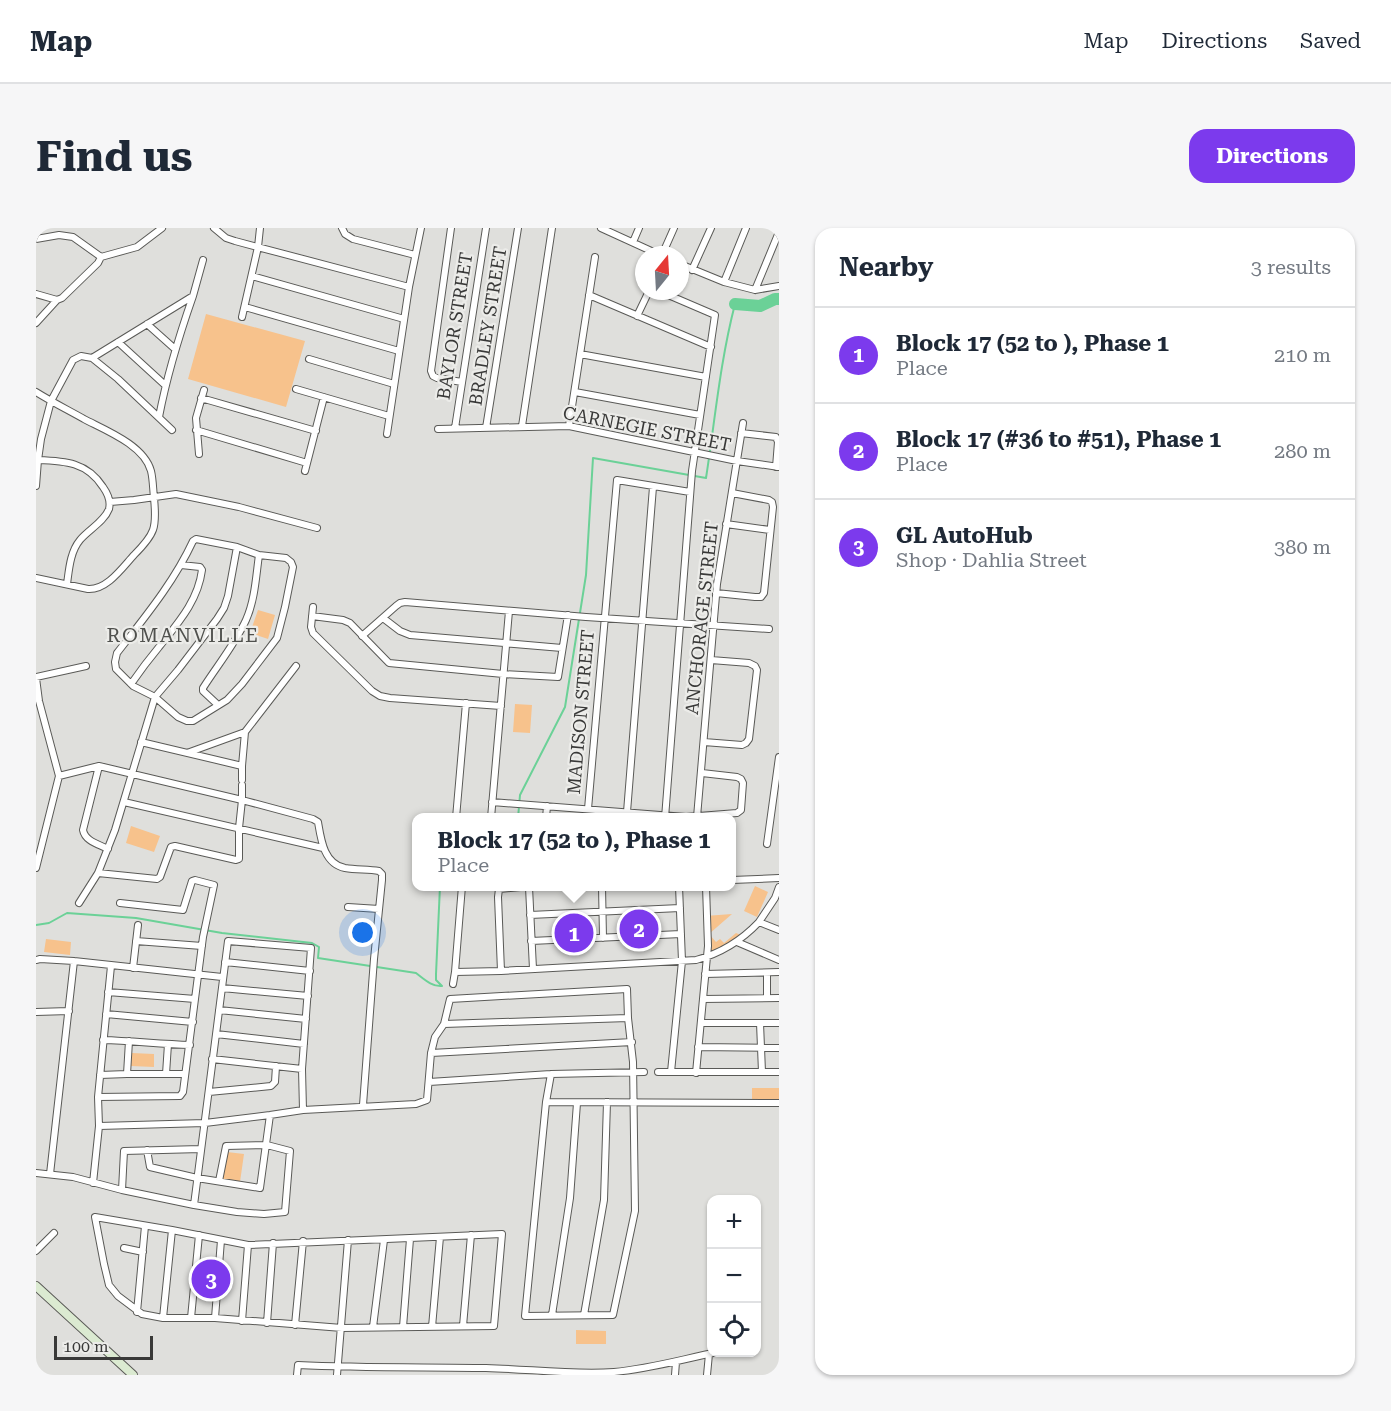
<!DOCTYPE html>
<html lang="en">
<head>
<meta charset="utf-8">
<style>
	body { margin:0; font-family:"Roboto Serif",serif; background:#f6f6f7; color:#1f2937 }
	.controls { position:absolute; right:18px; bottom:18px; display:grid; overflow:hidden; border-radius:12px; box-shadow:0 2px 4px #0004 }
	.controls button { width:54px; height:54px; display:grid; place-items:center; padding:0; border:0; border-bottom:2px solid #e0e1e3; background:#fff; color:#1f2937; font:30px sans-serif }
	.compass { position:absolute; left:599px; top:18px; width:54px; height:54px; border-radius:50%; background:#fff; box-shadow:0 2px 4px #0004; rotate:18deg }
	.scale { position:absolute; left:18px; bottom:15px; width:99px; box-sizing:border-box; padding-left:6px; border:3px solid #393938; border-top:0; font-size:16px; line-height:21px; white-space:nowrap; color:#393938; -webkit-text-stroke:4px #ecece9; paint-order:stroke }
	.you { position:absolute; left:327px; top:705px; width:21px; height:21px; margin:-15px; border:4px solid #fff; border-radius:50%; background:#1a73e8; box-shadow:0 0 0 9px #1a73e833 }
	.badge { display:grid; place-items:center; width:39px; height:39px; border-radius:50%; background:#7c3aed; color:#fff; font-size:20px; font-weight:700 }
	.pin { position:absolute; translate:-50% -50%; border:3px solid #fff; box-shadow:0 2px 6px #0006 }
	.popup { position:absolute; left:376px; top:585px; width:324px; height:78px; box-sizing:border-box; display:grid; place-content:center; border-radius:12px; background:#fff; filter:drop-shadow(0 2px 4px #0005); font-size:20px; white-space:nowrap; color:#747a83 }
	.popup b { font-size:22px; color:#1f2937 }
	.popup::after { content:''; position:absolute; left:50%; top:100%; margin-left:-12px; border:12px solid transparent; border-top-color:#fff }
	.list { margin:0; padding:0; list-style:none }
	h2 { display:flex; justify-content:space-between; align-items:center; height:78px; margin:0; padding:0 24px; font-size:26px }
	h2 small { font-size:20px; font-weight:400; color:#747a83 }
	.list li { display:grid; grid-template-columns:39px 1fr auto; gap:18px; align-items:center; box-sizing:border-box; height:96px; padding:0 24px; border-top:2px solid #e0e1e3 }
	.list b { display:block; font-size:22px; white-space:nowrap }
	.list p { margin:0; font-size:20px; white-space:nowrap; color:#747a83 }
	.list em { font-size:20px; font-style:normal; color:#747a83 }
	.icon { flex:none; width:33px; height:33px; fill:none; stroke:currentColor; stroke-width:2; stroke-linecap:round; stroke-linejoin:round }
	.map { position:relative; flex:none; width:743px; height:1147px; overflow:hidden; border-radius:18px }
	header { display:flex; align-items:center; gap:36px; box-sizing:border-box; height:84px; padding:0 30px; background:#fff; border-bottom:2px solid #e0e1e3 }
	header strong { font-size:28px }
	nav { display:flex; gap:33px; margin-inline-start:auto; font-size:21px }
	.intro { display:flex; align-items:center; justify-content:space-between; box-sizing:border-box; height:144px; padding:0 36px }
	h1 { margin:0; font-size:42px }
	.button { padding:15px 27px; border-radius:18px; background:#7c3aed; color:#fff; font-size:21px; font-weight:700 }
	main { display:flex; gap:36px; padding:0 36px }
	aside { flex:1; background:#fff; border-radius:18px; box-shadow:0 2px 4px #0004 }
	.map>svg:first-child { display:block }
	.green { fill:#f7c28c }
	.lines { fill:none; stroke-linecap:round; stroke-linejoin:round }
	.stream { stroke:#6bd197; stroke-width:2 }
	.river { stroke:#6bd197; stroke-width:12 }
	.minor-casing { stroke:#5a5a57; stroke-width:8 }
	.secondary-casing { stroke:#5a5a57; stroke-width:10 }
	.minor { stroke:#fff; stroke-width:6 }
	.secondary { stroke:#dbead1; stroke-width:8 }
	.labels { text-anchor:middle; stroke-width:4.5; stroke-linejoin:round; paint-order:stroke }
	.street-label { font-size:18px; fill:#393938; stroke:#ecece9 }
	.neighbourhood-label { font-size:20px; letter-spacing:1.5px; fill:#50514e; stroke:#ecece9 }
</style>
</head>
<body>
<header>
<strong>Map</strong>
<nav><a>Map</a><a>Directions</a><a>Saved</a></nav>
</header>
<div class="intro"><h1>Find us</h1><a class="button">Directions</a></div>
<main>
<div class="map">
<svg width="743" height="1147" viewBox="0 0 743 1147">
	<rect width="100%" height="100%" fill="#dfdfdc"/>
	<path class="green" d="M170,86L269,113L250,179L152,151Z
		M222,382L239,387L232,411L214,405Z
		M479,476L496,477L494,505L477,504Z
		M95,598L124,608L118,624L90,615Z
		M719,658L732,664L721,689L708,683Z
		M696,686L673,706L680,714L684,711L688,715L700,705L705,707L694,715L688,716L686,720L671,727L669,688Z
		M10,711L35,714L34,727L8,724Z
		M96,825L118,826V839L95,838Z
		M716,860H743V874L716,875Z
		M191,924L208,926L204,954L187,951Z
		M540,1102L570,1103V1116H540Z"/>
	<g class="lines">
		<path class="stream" d="M482,590L484,567L529,479L550,347L557,230L670,250C679,192 684,134 699,76
			M0,697L13,695L31,685L100,690L186,705L276,715L283,719L282,730L380,745C388,751 396,759 406,758L400,752V746L404,658"/>
		<path class="river" d="M699,76L724,78L739,71H743"/>
		<g class="minor-casing">
			<path id="minor" d="M178,0L190,10L199,13L373,59
				M306,0L309,6L317,11L379,27
				M415,0L395,143L397,148L401,150L426,154
				M565,0L624,27
				M0,11L23,7L37,9L65,29
				M597,14L603,0
				M626,27L638,0
				M644,36L688,54L719,62L743,58
				M656,42L675,0
				M216,48L368,91
				M688,54L710,0
				M719,62L743,4
				M623,63L679,87L656,243L629,590
				M0,66L21,72
				M553,67L675,119
				M157,68L167,32
				M209,79L363,123
				M601,88L613,63
				M206,89L222,19L224,0
				M0,95L21,72L26,70L62,35L65,29L101,19L126,0
				M111,96L139,121
				M82,114L129,157
				M544,126L670,149
				M56,130L157,68C143,108 131,147 123,189
				M273,131L358,156
				M260,161L353,188
				M0,164C16,174 32,182 48,191C69,202 108,217 115,243C117,251 117,261 118,270C121,300 119,306 98,327C86,340 71,362 52,361L0,350
				M539,164L664,187
				M165,170L280,203
				M486,198L516,0
				M533,198L559,29
				M419,200L450,0
				M450,200L482,0
				M402,201L533,198L701,233L743,239
				M160,202L271,235
				M705,205L740,209L742,214L740,239
				M351,206L373,59L385,0
				M163,226L160,190L168,162
				M2,232C29,233 51,234 67,259C72,266 75,273 73,281C68,294 52,302 44,312C34,324 33,342 31,356
				M269,243L288,169
				M0,258L2,232L5,211L15,173L37,132L45,128L56,130L82,151L136,202
				M74,274L98,272L140,266L203,279L281,300
				M690,296L734,302
				M160,311L201,319L223,327L250,330L255,334L257,339L249,379L241,410L206,456L191,472L157,493H151L142,489L119,469L97,458L80,441L79,434L81,425C109,389 138,354 157,313Z
				M680,365L719,369H725L728,365L737,279L736,274L733,272L696,265
				M277,379L275,399L277,405L336,463L344,468L354,470L465,478
				M276,388L307,392L314,395L353,435L467,446L522,449L532,387
				M347,390L364,403L374,407L526,420
				M326,408L360,378L364,375L369,374L550,389L733,401
				M0,449L50,438
				M0,450L3,473L23,548L0,640
				M95,456C104,443 113,431 123,419C142,395 162,373 166,342L164,339L145,337
				M182,477L167,463V460C181,438 199,416 210,392C219,372 220,348 223,327
				M105,514L206,538
				M668,514L706,517L710,515L713,511L721,442L719,438L713,435L675,432
				M151,525L209,504
				M63,538L47,602C49,613 62,616 72,621
				M23,548L63,538L206,572L277,591L282,594C285,612 288,636 309,640C321,642 332,641 343,643L346,646V652L338,731L327,877
				M206,552V538L209,504L260,438
				M88,574L287,620
				M456,574L650,589L701,585L705,582L707,555L705,551L701,549L666,545
				M552,581L581,252L654,264
				M591,584L617,259
				M661,589L681,356L707,195
				M420,590L430,475
				M455,590L473,383
				M510,590L511,578
				M731,616L743,529
				M62,645L121,651L124,649L135,619L139,618L200,632L203,631V600L206,572V557
				M696,652L743,650
				M566,658L567,710
				M493,659L497,741
				M743,659L739,670L723,694L743,702
				M43,675L62,645L79,602L119,469L142,442L181,391L188,380L192,368L201,319
				M312,679L343,681
				M494,687L644,680
				M100,713L166,718
				M495,713L645,706
				M701,714L743,732
				M0,732L4,731L38,733L186,749
				M189,734L274,743
				M97,740L102,697
				M465,743L462,669L463,661L495,658
				M419,744L465,743L660,732C686,725 705,713 723,694
				M731,745V770
				M669,746L743,744
				M417,756L419,744L426,658
				M186,760L272,768
				M72,764L159,771
				M667,771L743,770
				M183,782L270,791
				M0,784L33,783
				M70,786L157,794
				M665,795H743
				M724,795L726,844
				M408,796L592,790
				M180,806L268,816
				M67,812C96,813 125,816 154,817
				M662,819L743,820
				M395,825L596,814
				M176,831L266,841
				M622,844H743
				M635,844L646,733L643,658
				M660,845L672,718L670,658
				M91,846L93,813
				M130,846L132,816
				M64,847L91,846H149
				M393,854L515,846L608,844
				M173,864L235,858L239,854L240,838
				M62,869L144,868L147,864L167,709L178,657L159,652L156,653L147,682L84,675
				M510,874L743,875
				M63,898L169,895L234,887L267,882L380,876L391,872L395,825L399,809L408,796L414,771L591,761L592,790L597,834L599,983L577,1087L489,1088L510,874L515,846
				M111,922L114,939L161,950L224,960L234,887
				M0,945L37,949L86,962L158,977L201,984L228,986L249,984L254,923L231,917L190,918L183,953
				M14,946L38,733
				M57,955L63,898L62,869L75,738
				M86,962L88,923L165,921
				M158,977L192,713L275,720L266,841L267,882
				M59,989L136,1002L212,1017L466,1006L458,1098L306,1100L179,1090H127L106,1086L82,1068L73,1057L68,1036Z
				M88,1020L107,1024
				M0,1023L18,1005
				M101,1084L109,998
				M516,1087L534,970L541,875
				M548,1087L568,972L571,874
				M127,1090L136,1002
				M155,1090L163,1007
				M179,1090L185,1012
				M206,1093L212,1017
				M231,1095L237,1015
				M259,1097L267,1013
				M427,1098L435,1007
				M337,1099L348,1012
				M367,1099L374,1011
				M396,1099L404,1009
				M261,1147L262,1137C325,1140 387,1139 450,1140C493,1141 536,1147 578,1144C613,1141 647,1131 682,1124
				M301,1147L312,1012
				M639,1147L640,1134
				M671,1147L673,1126"/>
		</g>
		<g class="secondary-casing">
			<path id="secondary" d="M0,1058L97,1147"/>
		</g>
		<use href="#minor" class="minor"/>
		<use href="#secondary" class="secondary"/>
	</g>
	<g class="labels">
		<g class="street-label">
			<text transform="translate(419 98) rotate(-81)" y="6">BAYLOR STREET</text>
			<text transform="translate(452 98) rotate(-81)" y="6">BRADLEY STREET</text>
			<text transform="translate(611 201) rotate(11)" y="6">CARNEGIE STREET</text>
			<text transform="translate(666 390) rotate(-84)" y="6">ANCHORAGE STREET</text>
			<text transform="translate(545 484) rotate(-85)" y="6">MADISON STREET</text>
		</g>
		<g class="neighbourhood-label">
			<text x="147" y="414">ROMANVILLE</text>
		</g>
	</g>
</svg>
<div class="controls">
<button>+</button>
<button>−</button>
<button><svg class="icon" aria-label="locate" viewBox="0 0 24 24"><circle cx="12" cy="12" r="6"/><path d="M12 2v4M12 18v4M2 12h4M18 12h4"/></svg></button>
</div>
<svg class="compass" viewBox="-18 -18 36 36"><path d="M0-13l5 13h-10z" fill="#e53935"/><path d="M0 13l5-13h-10z" fill="#747a83"/></svg>
<div class="scale">100 m</div>
<div class="you"></div>
<div class="pin badge" style="left:538px;top:705px">1</div>
<div class="popup"><b>Block 17 (52 to ), Phase 1</b>Place</div>
<div class="pin badge" style="left:603px;top:701px">2</div>
<div class="pin badge" style="left:175px;top:1051px">3</div>
</div>
<aside>
<h2>Nearby<small>3 results</small></h2>
<ul class="list">
<li><span class="badge">1</span><div><b>Block 17 (52 to ), Phase 1</b><p>Place</p></div><em>210 m</em></li>
<li><span class="badge">2</span><div><b>Block 17 (#36 to #51), Phase 1</b><p>Place</p></div><em>280 m</em></li>
<li><span class="badge">3</span><div><b>GL AutoHub</b><p>Shop · Dahlia Street</p></div><em>380 m</em></li>
</ul>
</aside>
</main>
</body>
</html>
